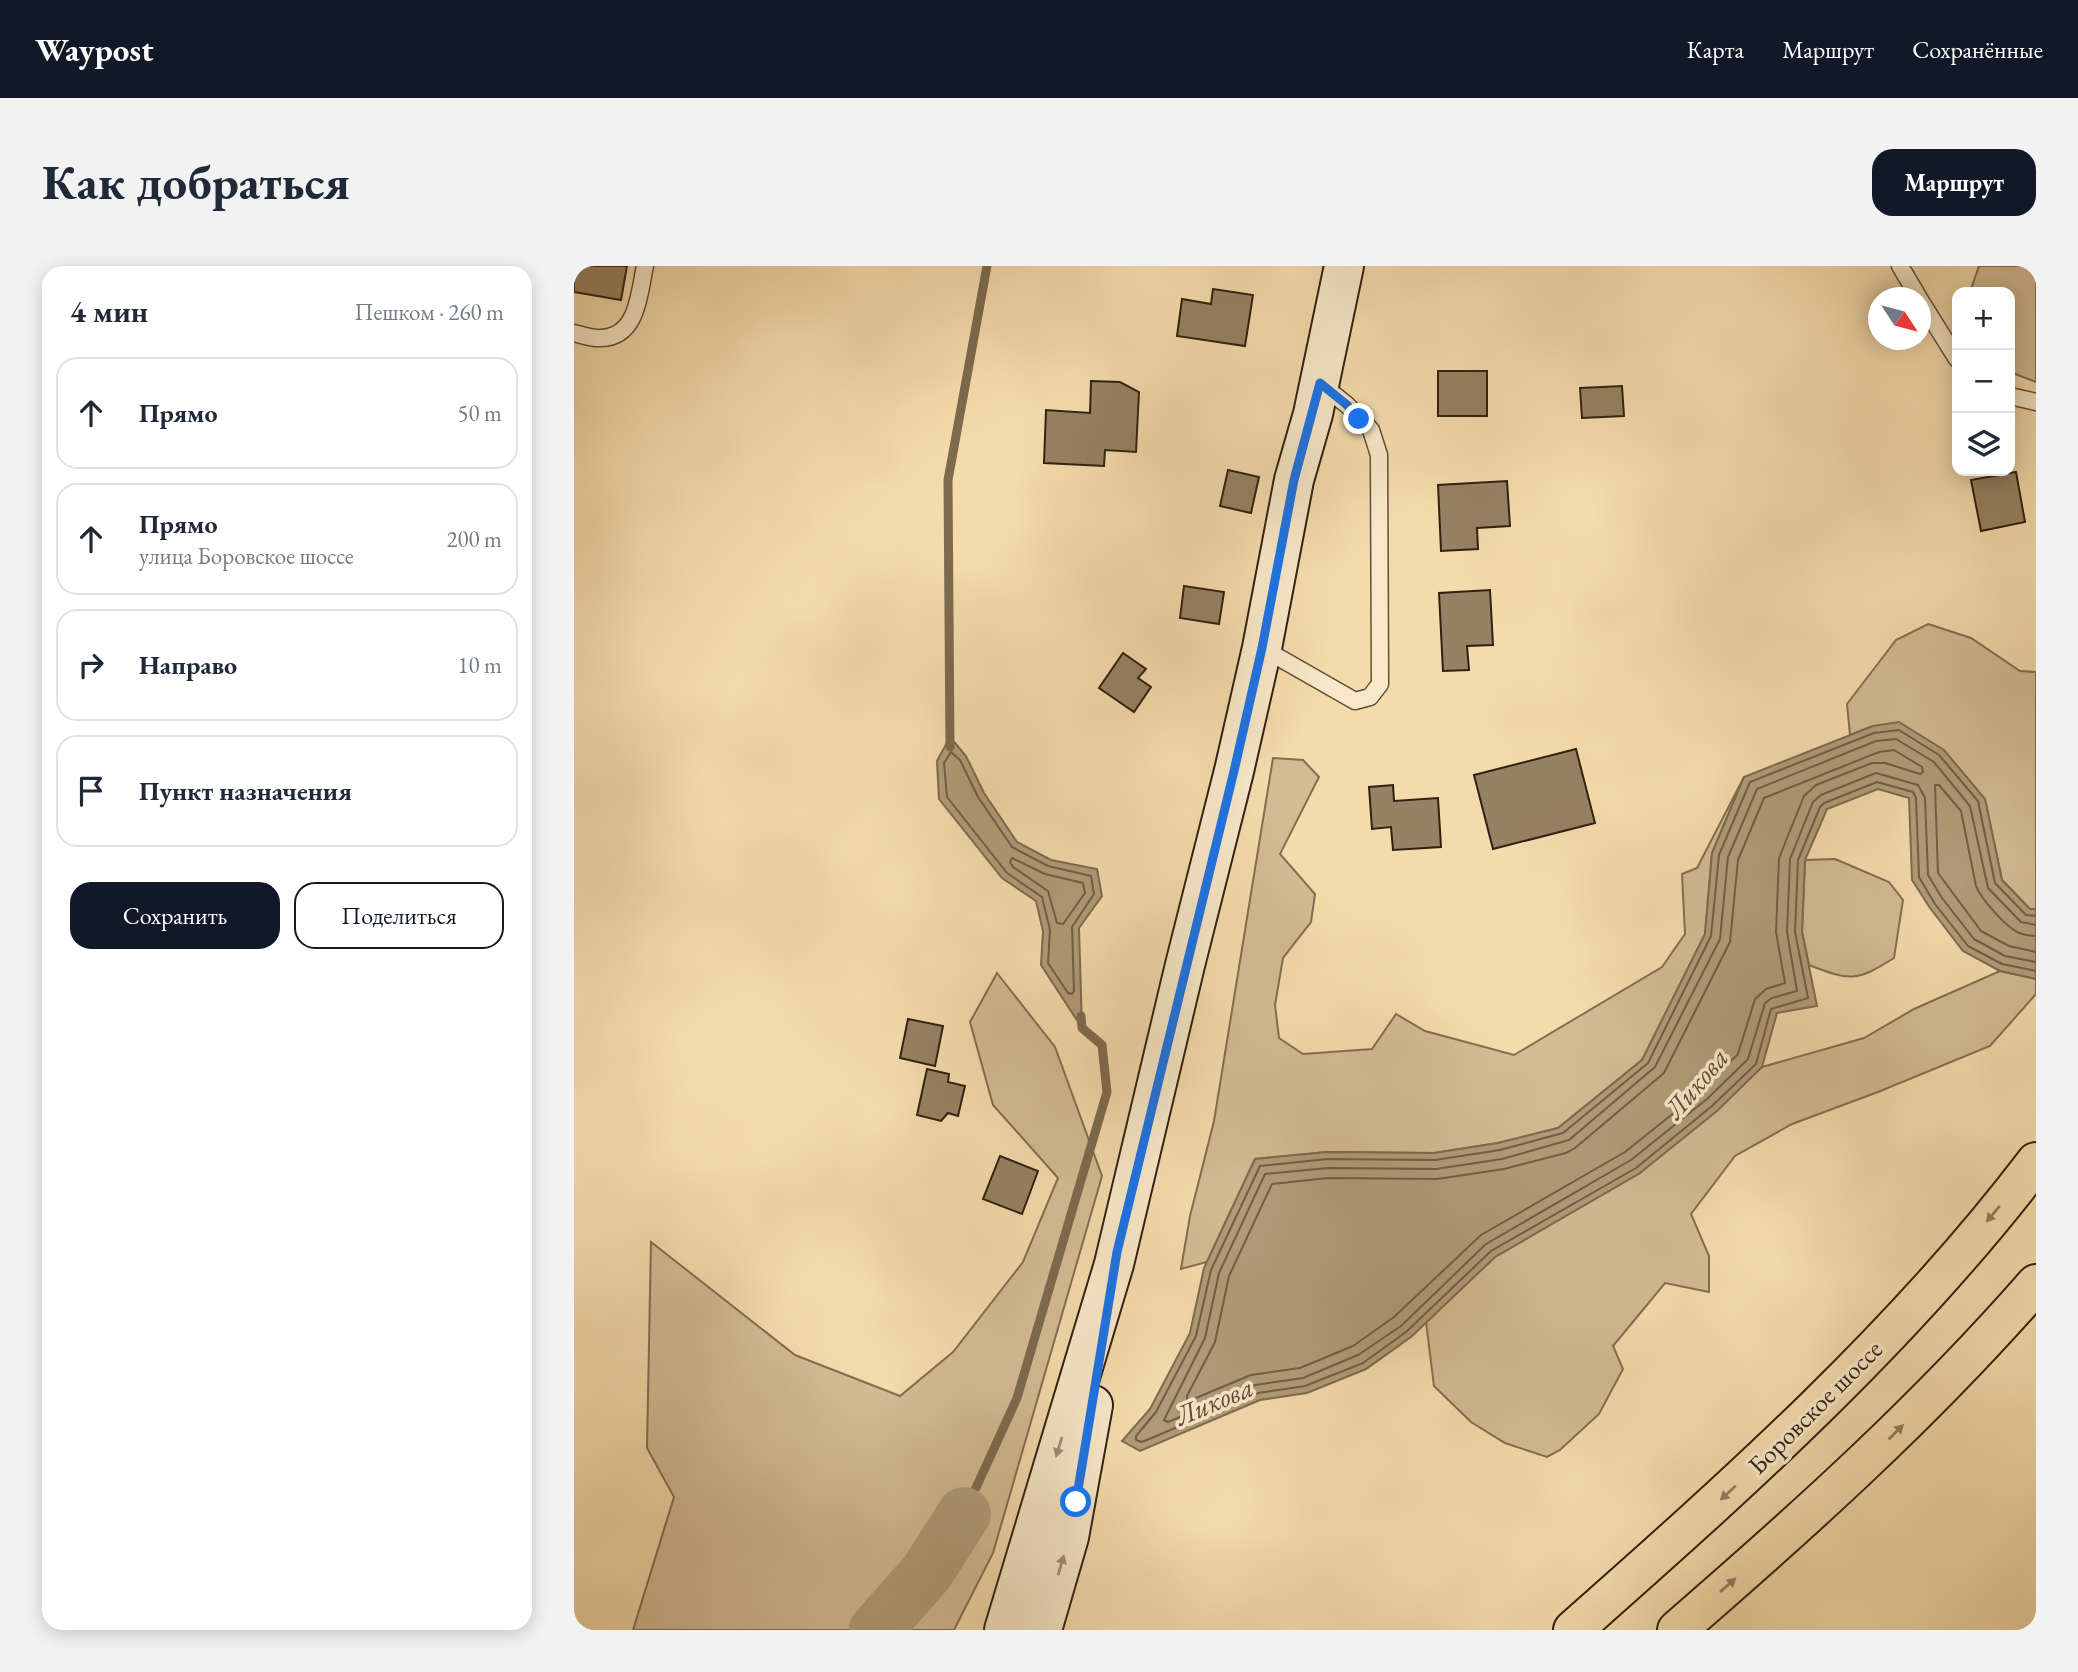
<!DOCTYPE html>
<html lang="ru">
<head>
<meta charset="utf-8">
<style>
	body { margin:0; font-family:"EB Garamond",serif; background:#f2f2f3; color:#1f2937 }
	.controls { position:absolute; right:21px; top:21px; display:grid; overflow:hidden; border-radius:14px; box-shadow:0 4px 18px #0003 }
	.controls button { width:63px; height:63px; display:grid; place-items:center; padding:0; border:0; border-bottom:2px solid #e0e1e3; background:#fff; color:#1f2937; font:35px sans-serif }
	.compass { position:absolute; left:1294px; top:21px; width:63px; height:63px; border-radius:50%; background:#fff; box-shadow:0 4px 18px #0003; rotate:126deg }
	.stop { position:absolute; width:21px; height:21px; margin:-16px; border:5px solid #1a73e8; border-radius:50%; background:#fff }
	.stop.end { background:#1a73e8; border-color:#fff; box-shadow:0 2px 7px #0008 }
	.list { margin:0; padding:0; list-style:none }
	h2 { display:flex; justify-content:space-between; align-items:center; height:91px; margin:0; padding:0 28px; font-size:30px }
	h2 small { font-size:23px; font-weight:400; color:#747a83 }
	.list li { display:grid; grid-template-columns:46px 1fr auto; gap:21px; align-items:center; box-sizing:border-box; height:112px; margin:0 14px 14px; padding:0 14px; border:2px solid #e0e1e3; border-radius:21px }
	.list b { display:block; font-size:26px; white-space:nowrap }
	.list p { margin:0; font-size:23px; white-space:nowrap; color:#747a83 }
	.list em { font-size:23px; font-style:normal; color:#747a83 }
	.actions { display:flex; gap:14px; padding:21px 28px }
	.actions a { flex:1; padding:16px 0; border:2px solid #111827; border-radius:21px; text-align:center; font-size:24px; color:#111827 }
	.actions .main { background:#111827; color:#fff }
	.icon { flex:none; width:38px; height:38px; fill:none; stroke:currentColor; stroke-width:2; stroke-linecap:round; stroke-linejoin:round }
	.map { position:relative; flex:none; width:1462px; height:1364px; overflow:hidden; border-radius:21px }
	header { display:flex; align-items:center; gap:42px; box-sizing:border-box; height:98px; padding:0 35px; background:#111827; color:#fff }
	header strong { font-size:33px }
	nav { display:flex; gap:38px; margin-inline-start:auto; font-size:24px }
	.intro { display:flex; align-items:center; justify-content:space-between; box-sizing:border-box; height:168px; padding:0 42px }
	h1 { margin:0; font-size:49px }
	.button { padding:18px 32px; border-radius:21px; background:#111827; color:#fff; font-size:24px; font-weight:700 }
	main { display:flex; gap:42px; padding:0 42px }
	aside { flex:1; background:#fff; border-radius:21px; box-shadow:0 4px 18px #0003 }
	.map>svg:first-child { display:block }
	.green { fill:#d3bb92; stroke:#826e52; stroke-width:2 }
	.water { fill:#b19b78; stroke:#7d6a4f; stroke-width:2 }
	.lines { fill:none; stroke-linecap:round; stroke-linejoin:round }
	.shore { stroke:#705e45; stroke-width:2 }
	.stream { stroke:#7d6a4f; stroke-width:9 }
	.river { stroke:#b19b78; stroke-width:54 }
	.building { fill:#968162; stroke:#302012; stroke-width:2 }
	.lane-casing { stroke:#614f38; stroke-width:19 }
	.secondary-casing { stroke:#302012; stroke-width:42 }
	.primary-casing { stroke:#302012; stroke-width:42 }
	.lane { stroke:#f8e8c9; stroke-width:16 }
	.secondary { stroke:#f8e8c9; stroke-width:38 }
	.primary { stroke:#f4dbac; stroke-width:38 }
	.oneway { fill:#927e5f }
	.oneway2 { fill:#9e8e77 }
	.route { stroke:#1a73e8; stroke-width:9 }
	.labels { text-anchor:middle; stroke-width:7; stroke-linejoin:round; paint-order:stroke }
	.street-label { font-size:26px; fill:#302012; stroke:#f8e8c9 }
	.water-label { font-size:28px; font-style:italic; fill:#5d4b36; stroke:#f8e8c9 }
</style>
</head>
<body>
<header>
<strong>Waypost</strong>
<nav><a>Карта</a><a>Маршрут</a><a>Сохранённые</a></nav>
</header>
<div class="intro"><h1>Как добраться</h1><a class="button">Маршрут</a></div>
<main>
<aside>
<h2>4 мин<small>Пешком · 260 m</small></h2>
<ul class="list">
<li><svg class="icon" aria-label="ahead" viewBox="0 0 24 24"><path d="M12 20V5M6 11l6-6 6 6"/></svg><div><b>Прямо</b></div><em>50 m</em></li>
<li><svg class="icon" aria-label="ahead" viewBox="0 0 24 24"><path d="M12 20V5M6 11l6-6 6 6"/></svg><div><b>Прямо</b><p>улица Боровское шоссе</p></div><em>200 m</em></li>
<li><svg class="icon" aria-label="right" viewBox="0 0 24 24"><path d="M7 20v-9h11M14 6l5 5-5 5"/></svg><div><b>Направо</b></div><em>10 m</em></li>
<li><svg class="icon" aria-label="arrive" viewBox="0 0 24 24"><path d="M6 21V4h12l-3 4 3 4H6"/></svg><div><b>Пункт назначения</b></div></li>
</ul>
<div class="actions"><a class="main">Сохранить</a><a>Поделиться</a></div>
</aside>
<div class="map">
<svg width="1462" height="1364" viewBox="0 0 1462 1364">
	<rect width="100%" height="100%" fill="#f4dbac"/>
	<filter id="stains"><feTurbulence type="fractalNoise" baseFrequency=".00286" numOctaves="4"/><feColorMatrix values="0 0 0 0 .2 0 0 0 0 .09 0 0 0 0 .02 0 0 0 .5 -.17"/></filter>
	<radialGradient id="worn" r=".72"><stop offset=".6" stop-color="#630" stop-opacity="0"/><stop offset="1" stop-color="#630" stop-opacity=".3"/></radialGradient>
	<path class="green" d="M1405,0H1462V116L1436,106V26H1396Z
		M1354,358L1397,372L1446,405L1462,406V643H1456L1428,614L1412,538L1299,460L1276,469L1273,438L1322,374Z
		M699,492L729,494L745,511L706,588L741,628L737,656L709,692L701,739L705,772L729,788L798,783L822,748L851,765L940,789L1088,701L1111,668L1108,608L1123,602L1170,511L1138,587L1131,668L1068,794L984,862L924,877L860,887L753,886L681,893L633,996L607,1003L616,950L640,855Z
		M1261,593L1315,616L1329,634L1320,692C1282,716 1276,715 1235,699L1228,666L1231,594Z
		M1426,705L1462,713V728L1416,780L1304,826L1218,858L1161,890L1117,948L1135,990V1026L1091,1017L1039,1080L1049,1103L1025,1148L986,1184L973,1191L931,1177L897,1156L860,1120L852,1056L921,991L1066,907L1188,801L1290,772L1340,743Z
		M423,707L481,781L528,910L419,1287L380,1364H59L100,1231L73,1182L77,976L221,1089L326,1130L379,1086L449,996L484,912L419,839L396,756Z"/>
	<path class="water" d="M1325,456L1370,484L1411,533L1428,614L1456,643H1462V713L1426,705L1389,685L1356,642L1338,614L1335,532L1304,523L1253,543L1231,594L1228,666L1243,740L1203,747L1188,801L1143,845L1066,907L921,991L837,1071L792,1103L733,1127L686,1134L566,1185L548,1175L576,1143L616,1067L630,1002L681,893L753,886L860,887L924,877L984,862L1068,794L1131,668L1138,587L1170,511L1299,460Z
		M376,471L392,490L410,527L443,576L477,594L523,603L528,630L505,662L508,762L467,699L469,665L462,635L428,612L365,533L363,495Z"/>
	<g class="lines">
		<path class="shore" d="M1320,484L1348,501L1349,506L1346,508L1311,497H1298L1242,519L1230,530L1205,592L1202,666L1211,717L1192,723L1181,733L1164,788L1126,826L1051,886L907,969L820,1051L779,1080L726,1102L677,1109L617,1134H613V1130L641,1076L655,1010L698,918L754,912L863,913L930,903L992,887L1001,882L1090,807L1156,676L1164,594L1190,532L1305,486Z
			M377,486L386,494L404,531L438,581L474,600L517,610L520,628L498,661L500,725L498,728L494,727L474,697L476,664L468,631L433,607L373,531L370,497Z
			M438,592L471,608L509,617L511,627L489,658L483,657L474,625L439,601L436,596Z
			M1462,650L1452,649L1421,617L1404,535L1365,489L1325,464L1300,467L1176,516L1145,589L1137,670L1074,797L989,867L926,884L861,894L753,893L686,900L637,1004L622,1070L582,1146L562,1170V1174L568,1176L684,1127L731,1120L789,1097L832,1066L917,985L1062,902L1138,840L1182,798L1197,743L1234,732L1221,666L1224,594L1246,541L1250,537L1303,516L1339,526L1342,532L1345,611L1361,638L1394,680L1428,698L1462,705
			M1462,659L1447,656L1414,622L1396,540L1360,496L1322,473L1302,475L1183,523L1154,591L1146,673L1081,801L995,874L928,893L862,903L754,902L691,908L645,1007L631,1072L590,1154L594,1156L681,1119L729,1112L784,1089L827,1060L912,978L1057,894L1133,833L1174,793L1191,737L1198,732L1223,725L1213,666L1216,593L1239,536L1247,529L1302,507L1344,519L1351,532L1354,609L1368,632L1400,673L1431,690L1462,696
			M1462,670C1456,670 1450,669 1445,667C1432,661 1407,633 1402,620L1387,545L1365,519H1361L1364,607L1407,665L1435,680L1462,686"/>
		<path class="stream" d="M376,481L374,214L413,0
			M390,1248L443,1132L533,826L528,779L508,762L507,750"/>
		<path class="river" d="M302,1364L353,1306L390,1248"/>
	</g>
	<path class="building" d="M0,0H53L47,34L0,26Z
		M639,23L679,29L671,80L603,70L608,33L637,38Z
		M864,105H913V150H864Z
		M517,115L546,116L565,126L562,186L531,184L530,200L470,197L472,144L516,147Z
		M1048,120L1050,150L1008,152L1006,122Z
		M654,204L685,211L677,247L646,240Z
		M1442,206L1451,256L1407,265L1397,214Z
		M933,215L936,260L903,262L904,283L867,285L864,219Z
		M610,320L650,326L645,358L606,352Z
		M916,324L919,379L893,380L895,404L869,405L865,327Z
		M549,387L572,403L564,412L577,421L560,446L525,422Z
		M1002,483L1021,557L919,583L900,509Z
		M819,519L820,535L864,532L867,581L819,584L817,561L798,563L795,521Z
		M334,753L369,760L361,800L326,792Z
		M353,803L375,808L374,816L391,820L384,850L374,847L367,855L343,849Z
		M426,890L464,905L448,948L409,933Z"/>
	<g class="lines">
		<g class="lane-casing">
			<path id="lane" d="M1326,0L1345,32
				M1346,34L1383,93
				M0,67C8,69 19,73 27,72C64,71 65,27 71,0
				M1436,130L1462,136
				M688,382L781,435L796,431L806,418L805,189L797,164L773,139L748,119"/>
		</g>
		<g class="secondary-casing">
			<path id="secondary" d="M430,1364L540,998L611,699L660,505L688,382L720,214L739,148L770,0
				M468,1364L495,1271L519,1139"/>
		</g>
		<g class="primary-casing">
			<path id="primary" d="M999,1364C1163,1219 1329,1071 1462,896
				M1103,1364C1230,1254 1351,1145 1462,1018"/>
		</g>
		<use href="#lane" class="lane"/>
		<use href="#secondary" class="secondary"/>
		<use href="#primary" class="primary"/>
	</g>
	<defs><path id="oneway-solid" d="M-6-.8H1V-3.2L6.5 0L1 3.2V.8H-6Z" transform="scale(1.75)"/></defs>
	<g class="oneway">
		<use href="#oneway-solid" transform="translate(1419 948) rotate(130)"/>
		<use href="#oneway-solid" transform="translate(1322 1166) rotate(-45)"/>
		<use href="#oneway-solid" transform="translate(1154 1227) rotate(137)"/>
		<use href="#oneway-solid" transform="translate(1154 1319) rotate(-41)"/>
	</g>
	<g class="oneway2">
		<use href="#oneway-solid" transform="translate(485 1181) rotate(107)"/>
		<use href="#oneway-solid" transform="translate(487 1299) rotate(-74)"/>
	</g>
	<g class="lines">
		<path class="route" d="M502,1236L543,986L660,505L688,382L720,214L746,117L773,139L785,153"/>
	</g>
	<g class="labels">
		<g class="street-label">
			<text transform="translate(1241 1141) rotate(-45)" y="9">Боровское шоссе</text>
		</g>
		<g class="water-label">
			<text transform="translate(1122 817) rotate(-50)" y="10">Ликова</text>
			<text transform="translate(640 1135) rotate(-23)" y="10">Ликова</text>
		</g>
	</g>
	<rect width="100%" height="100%" filter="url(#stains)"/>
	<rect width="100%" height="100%" fill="url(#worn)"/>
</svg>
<div class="controls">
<button>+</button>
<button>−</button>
<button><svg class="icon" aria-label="layers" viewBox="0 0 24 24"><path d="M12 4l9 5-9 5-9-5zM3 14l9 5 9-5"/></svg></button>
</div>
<svg class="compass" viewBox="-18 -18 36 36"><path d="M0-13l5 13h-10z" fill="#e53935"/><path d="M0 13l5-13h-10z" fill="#747a83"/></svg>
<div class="stop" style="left:502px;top:1236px"></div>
<div class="stop end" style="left:785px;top:153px"></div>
</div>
</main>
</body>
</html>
